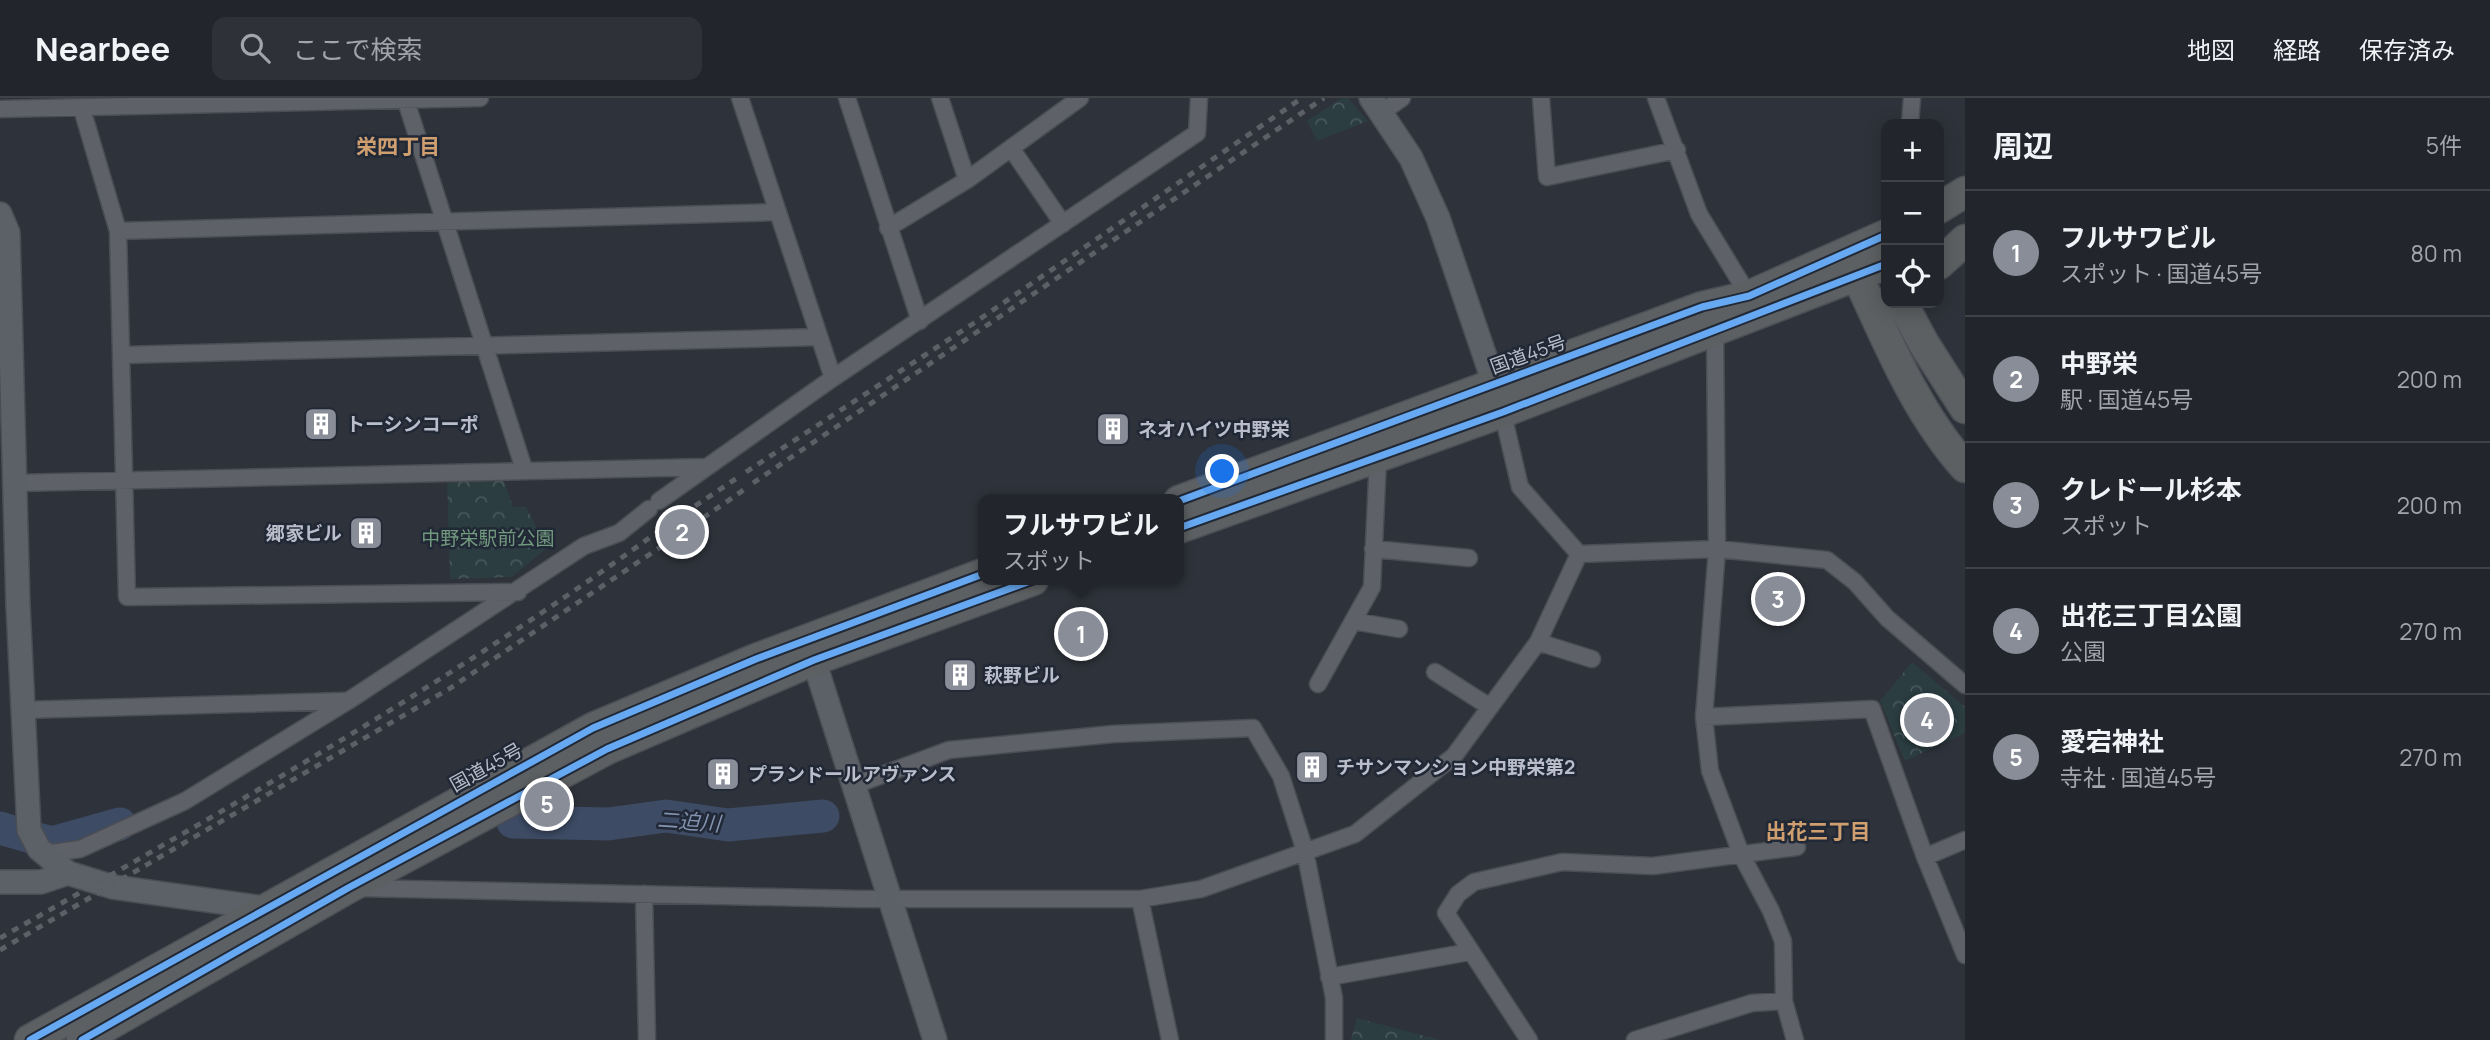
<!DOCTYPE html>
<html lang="ja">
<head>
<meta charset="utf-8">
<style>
	body { margin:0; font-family:Manrope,"Noto Sans JP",sans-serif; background:#2e3238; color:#f1f3f6 }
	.controls { position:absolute; right:21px; top:21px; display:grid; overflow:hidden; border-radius:14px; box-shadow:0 4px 18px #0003 }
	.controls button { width:63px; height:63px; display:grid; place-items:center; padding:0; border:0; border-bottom:2px solid #3f4348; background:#22262c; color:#f1f3f6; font:35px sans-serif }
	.you { position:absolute; left:1223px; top:374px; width:24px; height:24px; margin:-18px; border:5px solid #fff; border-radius:50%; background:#1a73e8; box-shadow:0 0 0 10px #1a73e833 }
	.badge { display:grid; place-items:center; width:46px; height:46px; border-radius:50%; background:#888d98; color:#fff; font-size:23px; font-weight:700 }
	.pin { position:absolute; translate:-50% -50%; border:4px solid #fff; box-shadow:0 2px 7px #0006 }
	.popup { position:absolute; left:978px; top:396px; width:206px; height:91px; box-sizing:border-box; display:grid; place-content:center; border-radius:14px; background:#22262c; filter:drop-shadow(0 2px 5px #0005); font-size:23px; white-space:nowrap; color:#a2a5a9 }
	.popup b { font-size:26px; color:#f1f3f6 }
	.popup::after { content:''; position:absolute; left:50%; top:100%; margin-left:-14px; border:14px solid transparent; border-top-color:#22262c }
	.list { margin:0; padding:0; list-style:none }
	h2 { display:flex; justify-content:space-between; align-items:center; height:91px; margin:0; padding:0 28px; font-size:30px }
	h2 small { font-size:23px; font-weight:400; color:#a2a5a9 }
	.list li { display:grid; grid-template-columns:46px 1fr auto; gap:21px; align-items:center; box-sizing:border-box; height:126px; padding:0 28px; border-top:2px solid #3f4348 }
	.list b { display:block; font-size:26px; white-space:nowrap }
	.list p { margin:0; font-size:23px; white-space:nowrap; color:#a2a5a9 }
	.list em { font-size:23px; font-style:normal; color:#a2a5a9 }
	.icon { flex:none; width:38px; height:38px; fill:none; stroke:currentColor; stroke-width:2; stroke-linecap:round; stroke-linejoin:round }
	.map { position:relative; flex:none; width:1965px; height:942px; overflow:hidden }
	header { display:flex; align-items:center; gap:42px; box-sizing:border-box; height:98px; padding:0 35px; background:#22262c; border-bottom:2px solid #3f4348 }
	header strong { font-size:33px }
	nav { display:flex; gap:38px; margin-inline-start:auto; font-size:24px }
	.search { width:490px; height:63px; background:#2e3238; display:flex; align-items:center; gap:18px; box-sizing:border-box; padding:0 24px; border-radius:14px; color:#a2a5a9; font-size:26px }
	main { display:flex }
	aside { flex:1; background:#22262c }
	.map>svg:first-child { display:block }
	.forest { fill:url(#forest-crowns) }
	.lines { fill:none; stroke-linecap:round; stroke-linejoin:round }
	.river { stroke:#3d4b64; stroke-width:33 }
	.street-casing { stroke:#4a4d53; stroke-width:19 }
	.secondary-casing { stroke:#4a4d53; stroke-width:26 }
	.highway-casing { stroke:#4b4e55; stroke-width:33 }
	.street { stroke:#5e6168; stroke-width:16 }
	.secondary { stroke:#5c6067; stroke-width:23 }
	.highway { stroke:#5d6062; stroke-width:30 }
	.rail { stroke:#5c6066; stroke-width:5; stroke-dasharray:7 7; stroke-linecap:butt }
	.cycleway-casing { stroke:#212836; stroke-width:11 }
	.cycleway { stroke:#66a8f1; stroke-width:7 }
	.labels { text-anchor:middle; stroke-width:5; stroke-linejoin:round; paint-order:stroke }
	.street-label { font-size:19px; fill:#b9beca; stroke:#212836 }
	.poi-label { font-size:19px; font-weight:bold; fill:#b9beca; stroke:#212836; text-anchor:start }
	.park-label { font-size:19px; fill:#729a7e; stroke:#212836 }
	.neighbourhood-label { font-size:21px; font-weight:bold; fill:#cf9f6f; stroke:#212836 }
	.water-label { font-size:21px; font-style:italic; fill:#8393b0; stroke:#212836 }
</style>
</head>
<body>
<header>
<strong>Nearbee</strong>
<div class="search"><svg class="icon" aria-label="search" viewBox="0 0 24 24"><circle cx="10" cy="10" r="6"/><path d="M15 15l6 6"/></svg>ここで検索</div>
<nav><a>地図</a><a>経路</a><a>保存済み</a></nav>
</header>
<main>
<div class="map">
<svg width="1965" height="942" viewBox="0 0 1965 942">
	<defs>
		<pattern id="forest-crowns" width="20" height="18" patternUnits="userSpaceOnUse" patternTransform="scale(1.75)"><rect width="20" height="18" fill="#2b3d41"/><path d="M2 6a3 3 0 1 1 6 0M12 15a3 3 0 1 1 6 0" fill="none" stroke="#48575b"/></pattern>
	</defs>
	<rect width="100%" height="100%" fill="#2e323a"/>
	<path class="forest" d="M1342,0H1348L1368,23L1317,43L1307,23Z
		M502,378L513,409H526L547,450L512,479L450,481L447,380Z
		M1912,564L1965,609V635L1905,663L1880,603Z
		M1357,920L1440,942H1351Z"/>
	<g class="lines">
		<path class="river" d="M513,724L608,726L666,718L728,727L823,718
			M0,730L52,745L120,726"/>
		<g class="street-casing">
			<path id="street" d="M405,0L524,371
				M740,0L833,280
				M847,0L920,223
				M940,0L967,82
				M1541,0L1547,79L1677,52
				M1656,0L1699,116L1749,198
				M0,11L480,0
				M82,11L118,133L127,499L518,494
				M1381,15L1402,0
				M1910,26L1912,0
				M1011,50L1063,126
				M888,130L967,82L1080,0
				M118,133L778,114
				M1715,232L1717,451L1704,619L1710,673L1741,756L1771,813L1783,843L1784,903L1795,942
				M122,257L819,239
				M1501,308L1520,389L1579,456
				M16,385L705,369
				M659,403L833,280L1197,35L1199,0
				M1373,451L1469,460
				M1579,456L1717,451L1827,462L1855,484L1887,520L1965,587
				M1353,523L1399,531
				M1538,544L1592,561
				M1435,574L1490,609
				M1318,586L1372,489L1378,360
				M22,612L345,603
				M1704,619L1872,611L1925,759L1965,857
				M855,687L949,652L1113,636L1253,630L1281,678L1305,753L1334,900V942
				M44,756L80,751L185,703L348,603L584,448L619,435L649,411
				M1925,759L1965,742
				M358,790L860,801H1140L1201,791L1355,736L1454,658L1538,544L1579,456
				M644,796L647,942
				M1140,801L1170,942
				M1329,879L1469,854
				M1529,942L1446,815L1458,796L1474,784L1562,764L1653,768L1797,749
				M1635,942L1752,905L1784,903"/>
		</g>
		<g class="secondary-casing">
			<path id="secondary" d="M1371,0L1411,60L1438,120L1494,285
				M0,116L8,135L18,508L29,732L39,751L68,775
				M809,547L935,942
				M0,784H41L68,775L113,789L272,811"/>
		</g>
		<g class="highway-casing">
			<path id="highway" d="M1939,110L1965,94
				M1850,162C1883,232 1913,311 1965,369
				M1939,166L1965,142
				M1902,205L1924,246L1965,310
				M1179,403L1702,209L1749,198L1886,137
				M1179,430L1503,314L1886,166
				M30,942L593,630L756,561L983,476
				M82,942L348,790L607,651L814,562L1033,482"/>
		</g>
		<use href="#street" class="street"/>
		<use href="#secondary" class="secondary"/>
		<use href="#highway" class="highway"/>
		<path class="rail" d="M746,374L974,225L1302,0
			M753,385L1324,0
			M695,408L737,380
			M703,420L745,391
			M0,840C226,712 453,583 663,430
			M0,852L449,591L671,442"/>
		<g class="cycleway-casing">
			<path id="cycleway" d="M1179,403L1702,209L1749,198L1886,137
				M1179,430L1503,314L1886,166
				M30,942L593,630L756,561L983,476
				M82,942L348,790L607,651L814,562L1033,482"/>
		</g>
		<use href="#cycleway" class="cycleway"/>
	</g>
	<defs>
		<g id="building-square" transform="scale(1.75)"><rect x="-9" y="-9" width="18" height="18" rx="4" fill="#888d98" stroke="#212836"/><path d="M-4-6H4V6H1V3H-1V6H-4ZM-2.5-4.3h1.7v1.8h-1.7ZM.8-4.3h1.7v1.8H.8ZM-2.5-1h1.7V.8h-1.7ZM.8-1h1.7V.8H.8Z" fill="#fff"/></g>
	</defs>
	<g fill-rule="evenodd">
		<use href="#building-square" x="321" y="326"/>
		<use href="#building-square" x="1113" y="331"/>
		<use href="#building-square" x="366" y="435"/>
		<use href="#building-square" x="960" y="577"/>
		<use href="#building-square" x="1312" y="669"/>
		<use href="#building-square" x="723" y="676"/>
	</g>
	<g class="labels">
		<g class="street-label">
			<text transform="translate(1528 256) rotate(-20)" y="7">国道45号</text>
			<text transform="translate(486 669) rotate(-29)" y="7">国道45号</text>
		</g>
		<g class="poi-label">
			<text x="346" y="333">トーシンコーポ</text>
			<text x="1138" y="338">ネオハイツ中野栄</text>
			<text x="342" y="442" text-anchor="end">郷家ビル</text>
			<text x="984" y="584">萩野ビル</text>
			<text x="1336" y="676">チサンマンション中野栄第2</text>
			<text x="748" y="683">プランドールアヴァンス</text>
		</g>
		<g class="park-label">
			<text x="488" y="447">中野栄駅前公園</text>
		</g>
		<g class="neighbourhood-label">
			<text x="398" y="56">栄四丁目</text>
			<text x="1818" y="741">出花三丁目</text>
		</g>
		<g class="water-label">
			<text transform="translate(689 724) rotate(4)" y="7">二迫川</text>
		</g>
	</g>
</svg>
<div class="controls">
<button>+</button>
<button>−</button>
<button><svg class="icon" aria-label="locate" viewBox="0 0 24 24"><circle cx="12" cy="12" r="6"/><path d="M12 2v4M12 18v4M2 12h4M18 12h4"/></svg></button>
</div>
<div class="you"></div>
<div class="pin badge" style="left:1081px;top:536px">1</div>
<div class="popup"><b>フルサワビル</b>スポット</div>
<div class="pin badge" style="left:682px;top:434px">2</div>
<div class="pin badge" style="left:1778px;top:501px">3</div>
<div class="pin badge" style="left:1927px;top:622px">4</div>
<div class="pin badge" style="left:547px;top:706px">5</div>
</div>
<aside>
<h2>周辺<small>5件</small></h2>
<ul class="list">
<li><span class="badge">1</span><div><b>フルサワビル</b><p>スポット · 国道45号</p></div><em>80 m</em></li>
<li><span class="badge">2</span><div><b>中野栄</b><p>駅 · 国道45号</p></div><em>200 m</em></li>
<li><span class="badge">3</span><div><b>クレドール杉本</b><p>スポット</p></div><em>200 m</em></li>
<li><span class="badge">4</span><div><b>出花三丁目公園</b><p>公園</p></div><em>270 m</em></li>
<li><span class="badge">5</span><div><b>愛宕神社</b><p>寺社 · 国道45号</p></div><em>270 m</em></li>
</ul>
</aside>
</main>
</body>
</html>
